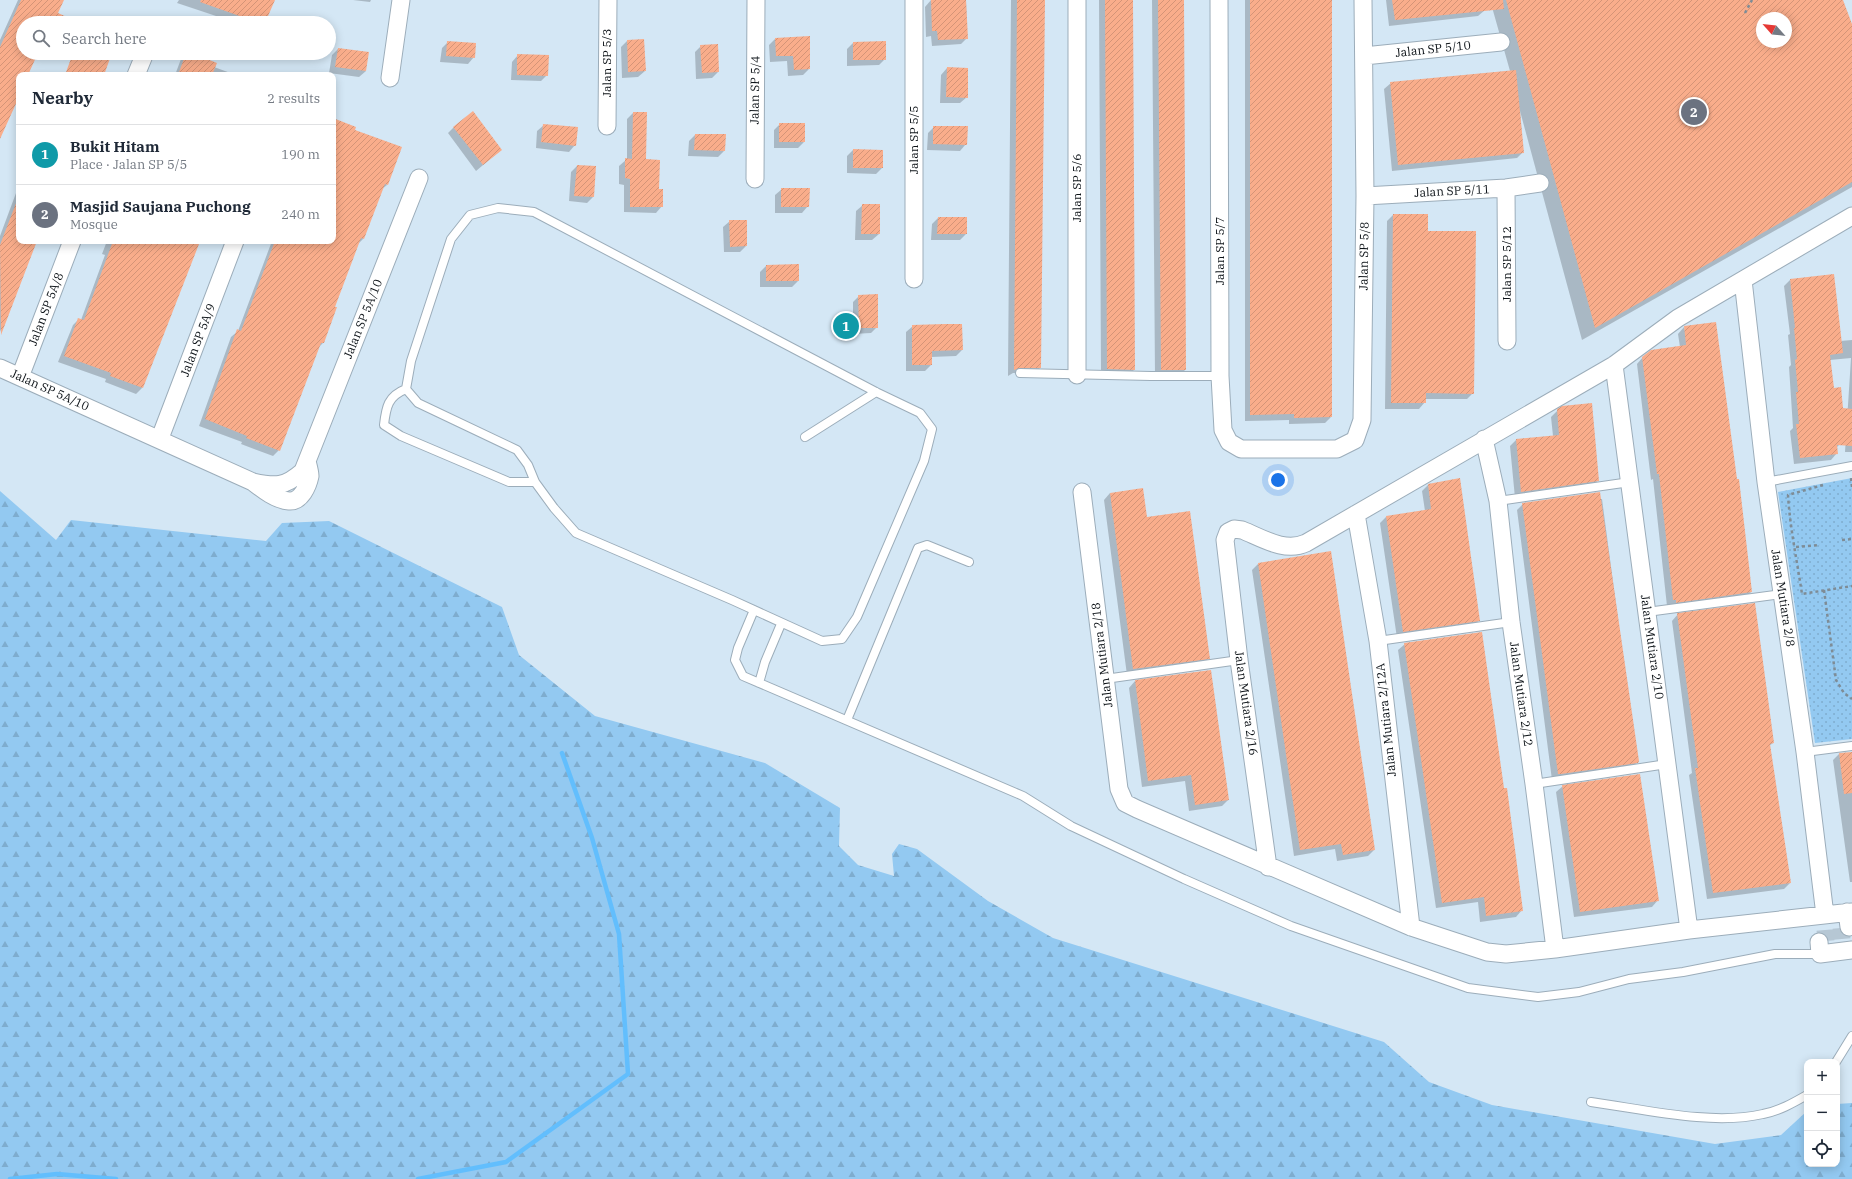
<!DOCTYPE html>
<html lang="en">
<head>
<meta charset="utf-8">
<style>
	body { margin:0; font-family:"IBM Plex Serif",serif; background:#f2f2f3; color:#1f2937 }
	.controls { position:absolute; right:12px; bottom:12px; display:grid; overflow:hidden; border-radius:8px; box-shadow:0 2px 10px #0003 }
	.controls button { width:36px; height:36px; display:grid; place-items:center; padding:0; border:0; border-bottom:1px solid #e0e1e3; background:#fff; color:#1f2937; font:20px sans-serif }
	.compass { position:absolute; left:1756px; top:12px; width:36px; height:36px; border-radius:50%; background:#fff; box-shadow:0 2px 10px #0003; rotate:297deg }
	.you { position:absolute; left:1278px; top:480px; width:14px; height:14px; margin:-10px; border:3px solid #fff; border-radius:50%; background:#1a73e8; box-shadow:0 0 0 6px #1a73e833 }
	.badge { display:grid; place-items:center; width:26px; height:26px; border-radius:50%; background:#111827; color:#fff; font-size:13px; font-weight:700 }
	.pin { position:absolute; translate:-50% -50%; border:2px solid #fff; box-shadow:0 1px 4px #0006 }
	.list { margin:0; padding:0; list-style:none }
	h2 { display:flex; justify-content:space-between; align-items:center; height:52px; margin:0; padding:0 16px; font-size:17px }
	h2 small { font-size:13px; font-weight:400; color:#747a83 }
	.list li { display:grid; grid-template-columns:26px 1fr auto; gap:12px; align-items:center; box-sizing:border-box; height:60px; padding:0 16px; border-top:1px solid #e0e1e3 }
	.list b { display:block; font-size:15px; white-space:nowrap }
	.list p { margin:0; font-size:13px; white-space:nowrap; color:#747a83 }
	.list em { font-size:13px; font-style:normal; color:#747a83 }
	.icon { flex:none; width:22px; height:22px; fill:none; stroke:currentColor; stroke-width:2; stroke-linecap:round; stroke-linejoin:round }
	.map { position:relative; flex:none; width:1852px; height:1179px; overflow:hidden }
	.search { position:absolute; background:#fff; box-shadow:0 2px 10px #0003; left:16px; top:16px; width:320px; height:44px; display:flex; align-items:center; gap:10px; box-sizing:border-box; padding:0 14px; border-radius:22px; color:#747a83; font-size:15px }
	.panel { position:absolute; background:#fff; box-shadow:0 2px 10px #0003; left:16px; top:72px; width:320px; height:172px; border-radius:8px }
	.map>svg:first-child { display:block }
	.forest { fill:url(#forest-firs) }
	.park { fill:url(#park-dots) }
	.shadow { fill:#0003; fill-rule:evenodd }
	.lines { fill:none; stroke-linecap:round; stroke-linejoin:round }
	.stream { stroke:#62befd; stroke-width:4.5 }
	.building { fill:url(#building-hatch); fill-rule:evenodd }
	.street-tunnel { stroke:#b6c7d4; stroke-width:17; stroke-dasharray:17 8; stroke-linecap:butt }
	.lane-casing { stroke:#9cadba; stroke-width:10 }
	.street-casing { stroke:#9cadba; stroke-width:19 }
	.path { stroke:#7e8c96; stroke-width:2.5; stroke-dasharray:3 3; stroke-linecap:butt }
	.lane { stroke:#fff; stroke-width:8 }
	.street { stroke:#fff; stroke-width:17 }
	.labels { text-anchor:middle; stroke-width:4; stroke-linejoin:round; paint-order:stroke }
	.street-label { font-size:12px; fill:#0c1217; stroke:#fff }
</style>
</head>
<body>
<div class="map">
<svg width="1852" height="1179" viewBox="0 0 1852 1179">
	<defs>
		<pattern id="forest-firs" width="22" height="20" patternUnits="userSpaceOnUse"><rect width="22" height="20" fill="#93c9f1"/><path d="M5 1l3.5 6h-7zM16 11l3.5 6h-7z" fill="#7eacce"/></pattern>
		<pattern id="park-dots" width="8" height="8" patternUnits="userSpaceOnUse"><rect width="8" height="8" fill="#93c9f1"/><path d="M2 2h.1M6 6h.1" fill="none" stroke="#7eacce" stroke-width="1.8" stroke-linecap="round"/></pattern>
		<pattern id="building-hatch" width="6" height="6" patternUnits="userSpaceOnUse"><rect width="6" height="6" fill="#f9ad8b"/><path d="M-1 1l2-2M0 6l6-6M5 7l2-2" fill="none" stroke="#d49477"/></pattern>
	</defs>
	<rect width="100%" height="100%" fill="#d4e7f5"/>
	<path class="forest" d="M0,491L56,540L71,520L266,541L282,523L329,521L502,607L519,655L595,716L765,763L840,808L839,846L858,865L894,876L892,854L899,844L917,849L988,901L1053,938L1384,1042L1429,1082L1492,1105L1715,1144L1781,1135L1807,1111V1164H1837V1104L1852,1103V1179H0Z"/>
	<path class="park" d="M1852,478V739L1815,743L1778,492Z"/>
	<path class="shadow" d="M18,0H63L56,14L55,23H23V53H37L28,74L29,75H19V95L0,135V40Z
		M179,0H274L264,23H237L177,3Z
		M353,0H371L370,2Z
		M931,0H966L967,38L961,44L932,46L931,36L926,37L925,7Z
		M1011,0H1044L1040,368L1034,374L1013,373L1008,376Z
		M1099,0H1132L1134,370L1128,376L1101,375Z
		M1152,0H1183L1185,370L1179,376H1155Z
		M1245,0H1331V417L1325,423L1289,424V420L1245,421Z
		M1386,0H1484L1485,10L1478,16L1389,26Z
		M1490,0H1842L1852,27V187L1582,340L1520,111L1523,152L1517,158L1392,171L1384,89L1391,83L1510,71ZM1762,18H1786V42H1762Z
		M91,17L107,23H85Z
		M809,37V69L803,75L788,76L787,61L770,62L769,45L775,39Z
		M627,41L645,71L638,77L622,78L621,47Z
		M448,42L474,57L468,64L440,62L442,48Z
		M853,43L885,59L879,65L847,66V49Z
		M701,46L718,72L712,78L696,79L695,52Z
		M338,49L366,71L359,77L329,73L332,55Z
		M186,53L214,67L236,75H175L181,59Z
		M518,55L547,75L541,81L511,80L512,62Z
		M947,68L967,97L960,103H940L941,75Z
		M633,113L645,160L658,190L662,206L656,213L624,212V185L619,184V166L627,159V119Z
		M333,119L354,130L387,185L381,190L363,239L358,244L334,307L323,343L319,347L279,450L273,456L241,444L242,442L199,426L231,337L238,331L272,241H333Z
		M780,124L804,142L798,148H774V130Z
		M544,125L575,145L569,152L536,148L537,131Z
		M454,127L501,150L476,171L448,133Z
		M934,127L966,144L960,151L927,150L928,133Z
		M695,135H724V151L718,157L688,156L689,141Z
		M853,150L882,168L876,174L847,173V156Z
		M577,166L593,197L587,203L569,201L571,172Z
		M19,185V241H35L0,332V236Z
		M782,189L808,206L802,213H775V195Z
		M863,205L879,234L872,240H855L856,211Z
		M1393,215L1427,232L1473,393L1467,399H1425V402L1419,409H1385L1387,221Z
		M938,218L966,234L960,240H931L932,224Z
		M730,221L746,246L740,252H724L723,227Z
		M107,241H199L142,388L136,394L105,382L106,379L58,362L73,325L79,319L81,320L105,255L102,254Z
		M766,266L798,281L792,287H760V272Z
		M1790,280L1840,341L1852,340V452H1845L1851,358L1830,360L1839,445L1837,447V453L1831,460L1794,464L1790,431L1793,428L1789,367L1791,365L1788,335L1790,334L1784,286Z
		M859,296L877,327L871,333L853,334V302Z
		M913,326L962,350L956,356L931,357V365L925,371H906V332Z
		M1684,327L1751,592L1745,598L1667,606L1653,479L1651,480L1637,364L1643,357L1680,347L1678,334Z
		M1558,410L1598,480L1592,487L1515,498L1510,446L1516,440L1553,436L1551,417Z
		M1428,485L1479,620L1473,627L1397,638L1380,523L1386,517L1425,511L1422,491Z
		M1110,493L1209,658L1202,664L1127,675L1104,500Z
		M1602,499L1637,762L1631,769L1552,780L1517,510L1523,504Z
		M1330,552L1374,850L1368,856L1337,861L1335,849L1294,856L1252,570L1258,564Z
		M1678,614L1773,743L1769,746L1790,883L1784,889L1707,899L1689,775L1692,773L1672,621Z
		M1405,644L1503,789L1522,910L1516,917L1480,922L1478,902L1436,908L1398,650Z
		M1135,681L1228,800L1222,806L1189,811L1185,781L1142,787L1129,688Z
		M1852,753V882H1850L1833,760L1839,754Z
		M1563,786L1658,900L1652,907L1574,917L1556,792Z"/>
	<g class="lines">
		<path class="stream" d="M10,1179L57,1174L116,1179
			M418,1179L506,1162L628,1074L619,934L592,838L562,753"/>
	</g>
	<path class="building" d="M21,0H64L58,13L80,23H23V53H38L28,75H19V97L0,139V47Z
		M201,0H275L265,23H246L248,19L200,2Z
		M931,0H966L968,39L938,40L937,31H932Z
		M1017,0H1045L1041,368H1020L1014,370Z
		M1105,0H1133L1135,370L1107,369Z
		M1158,0H1184L1186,370H1161Z
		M1250,0H1332V417L1294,418V414L1250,415Z
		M1392,0H1503L1504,9L1395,20Z
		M1506,0H1843L1852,24V182L1595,328ZM1762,18H1786V42H1762Z
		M810,36V69L794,70L793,56H776L775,38Z
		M644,39L646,71L628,72L627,40Z
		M447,41L476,43L475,58L446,56Z
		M886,41V60H853V42Z
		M718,44L719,72L702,73L700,45Z
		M338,48L369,52L366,71L335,67Z
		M73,53H112L104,75H65Z
		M186,53H192L217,63L212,75H178Z
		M517,54L549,55L548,76L517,75Z
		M947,67L968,68V98L946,97Z
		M1516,70L1524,153L1398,165L1390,82Z
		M473,111L502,150L483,165L453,127Z
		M633,112H647L646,159L660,160L659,189H663V207H630V179L625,178V158L632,159Z
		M333,118L356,127L355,130L402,147L388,185L385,184L364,239L361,238L335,307H337L324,343H321L280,451L246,438L247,436L205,419L237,329L241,331L275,241H333Z
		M779,123H805V142H779Z
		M543,124L578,127L576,146L541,142Z
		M933,126H968L967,145L933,144Z
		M695,134H726L725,151L694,150Z
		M853,149L883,150V168H853Z
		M577,165L596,166L594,197L574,196Z
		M781,188H810L809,207H781Z
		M18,198L19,241H37L1,335L0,245Z
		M862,204H880V234H861Z
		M1393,214H1428V231H1476L1474,394L1426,393V403H1391Z
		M938,217H967V234H937Z
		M729,220H747V246L730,247Z
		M113,241H191L199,244L143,388L110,376L111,373L64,356L78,318L84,320Z
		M799,264V281H766V265Z
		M1834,274L1843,353L1830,355L1834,388L1841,387L1843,408L1852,409V446L1837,445L1838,454L1800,458L1796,424H1799L1796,392H1798L1795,360L1797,359L1794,328H1795L1790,279Z
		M878,294V328H859L858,295Z
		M1716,322L1737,479H1739L1752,592L1676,603V600H1673L1659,474H1657L1642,357L1651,350L1686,345L1684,326Z
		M945,324H962L963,350L932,351V365H912V325Z
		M1592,403L1599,481L1521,492L1516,439L1559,435L1557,409L1562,406Z
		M1460,478L1480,621L1403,632L1386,516L1431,509L1428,484Z
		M1143,488L1147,517L1190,511L1210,659L1133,669L1110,493Z
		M1600,492L1639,761L1638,763L1561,774H1558L1522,503Z
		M1331,551L1375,850L1343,855L1341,844L1300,850L1258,563Z
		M1755,603L1774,743L1770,744L1791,883L1713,893L1695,768H1698L1677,613Z
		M1482,632L1504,788H1507L1523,911L1486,916L1484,897L1442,903L1404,643Z
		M1211,670L1229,800L1195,805L1191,775L1148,781L1135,680Z
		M1852,752V793L1844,794L1839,753Z
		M1640,774L1659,901L1580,912L1562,785Z"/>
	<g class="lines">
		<path class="street-tunnel" d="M1841,928L1842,939
			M1825,930L1826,941"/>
		<g class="lane-casing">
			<path id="lane" d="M498,208L534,212L876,392L920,413L932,429L924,461L857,617L842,639L822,641L732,600L576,533L554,508L535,482L528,465L517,450L418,403L406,389L411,361L451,239L470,215Z
				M1020,373L1151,376H1220
				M406,389C388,396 386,407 384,425L401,436L509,482H535
				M805,437L876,392
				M1766,482L1852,466
				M1498,501L1630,482
				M754,610L738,648L735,660L743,676L1023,796L1071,826L1184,879L1291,926L1468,988L1538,997L1579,992L1629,979L1683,972L1775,954H1820
				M1647,612L1782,594
				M1378,641L1511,622
				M1105,679L1239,660
				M759,683L765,662L781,624
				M847,720L918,548L927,545L969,562
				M1805,752L1852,746
				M1534,784L1667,764
				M1836,1062L1852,1036
				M1591,1102C1643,1109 1712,1126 1763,1114C1779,1111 1793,1103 1807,1095"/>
		</g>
		<g class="street-casing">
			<path id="street" d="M1219,0L1220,376L1223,430L1229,442L1241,449H1337L1355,440L1362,420L1365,196L1363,0
				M1364,56L1501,42
				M136,75L145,53
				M390,78L401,0
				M607,126L608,0
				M755,179L756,0
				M1506,188L1507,341
				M1365,196L1506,188L1540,183
				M914,279V0
				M1743,280L1766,482L1805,752L1825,915
				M1614,365L1689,930
				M0,368L253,482
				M1077,375V0
				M20,377L72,241
				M160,438L235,241
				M1484,439L1498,501L1511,622L1534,784L1555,949
				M307,461C308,465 310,472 310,476C308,486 301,502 289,501C276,500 263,490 253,482C276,487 285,487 303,471L419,178
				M1082,492L1119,789L1125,803L1137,809L1411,927L1487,952L1506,954L1555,949L1689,930L1852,912
				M1356,514L1378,641L1411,927
				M1268,867L1239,660L1225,540L1228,532L1234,529L1242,530C1262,538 1285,553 1306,543L1614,365L1678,318L1852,216
				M1847,912L1849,927
				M1819,942L1820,954L1852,950"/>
		</g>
		<path class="path" d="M1745,13L1752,0
			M1851,478L1852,487
			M1823,485L1788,495C1790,528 1797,561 1802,594L1852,586
			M1842,540L1852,539
			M1796,547L1820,545
			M1824,590L1836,680L1844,693L1852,699"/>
		<use href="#lane" class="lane"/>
		<use href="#street" class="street"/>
	</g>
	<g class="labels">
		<g class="street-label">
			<text transform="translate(1433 49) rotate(-6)" y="4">Jalan SP 5/10</text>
			<text transform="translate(607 63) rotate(-90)" y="4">Jalan SP 5/3</text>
			<text transform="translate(755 90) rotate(-89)" y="4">Jalan SP 5/4</text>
			<text transform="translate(914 140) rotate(-90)" y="4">Jalan SP 5/5</text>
			<text transform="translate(1077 188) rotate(-90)" y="4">Jalan SP 5/6</text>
			<text transform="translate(1452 191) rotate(-3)" y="4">Jalan SP 5/11</text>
			<text transform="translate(1220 251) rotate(-90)" y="4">Jalan SP 5/7</text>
			<text transform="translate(1364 256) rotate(-89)" y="4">Jalan SP 5/8</text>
			<text transform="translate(1507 264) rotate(-90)" y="4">Jalan SP 5/12</text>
			<text transform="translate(46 309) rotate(-69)" y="4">Jalan SP 5A/8</text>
			<text transform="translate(363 319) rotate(-68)" y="4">Jalan SP 5A/10</text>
			<text transform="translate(198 340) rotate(-69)" y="4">Jalan SP 5A/9</text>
			<text transform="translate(50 390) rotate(24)" y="4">Jalan SP 5A/10</text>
			<text transform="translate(1783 598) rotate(81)" y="4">Jalan Mutiara 2/8</text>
			<text transform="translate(1652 647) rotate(82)" y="4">Jalan Mutiara 2/10</text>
			<text transform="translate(1102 655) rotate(-97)" y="4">Jalan Mutiara 2/18</text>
			<text transform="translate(1521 694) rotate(82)" y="4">Jalan Mutiara 2/12</text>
			<text transform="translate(1246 703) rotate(82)" y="4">Jalan Mutiara 2/16</text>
			<text transform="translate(1386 720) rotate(-96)" y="4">Jalan Mutiara 2/12A</text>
		</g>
	</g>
</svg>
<div class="controls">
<button>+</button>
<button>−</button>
<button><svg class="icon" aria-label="locate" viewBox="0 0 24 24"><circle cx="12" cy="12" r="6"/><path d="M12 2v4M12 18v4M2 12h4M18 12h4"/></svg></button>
</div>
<svg class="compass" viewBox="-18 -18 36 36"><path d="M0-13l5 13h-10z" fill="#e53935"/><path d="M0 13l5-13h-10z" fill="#747a83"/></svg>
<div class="you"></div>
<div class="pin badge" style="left:846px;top:326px;background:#0f9aa8">1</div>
<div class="pin badge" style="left:1694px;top:112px;background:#6b7280">2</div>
<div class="search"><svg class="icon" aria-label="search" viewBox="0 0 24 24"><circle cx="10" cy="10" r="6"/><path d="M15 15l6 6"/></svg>Search here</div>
<section class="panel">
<h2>Nearby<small>2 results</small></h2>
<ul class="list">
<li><span class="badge" style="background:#0f9aa8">1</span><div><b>Bukit Hitam</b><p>Place · Jalan SP 5/5</p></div><em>190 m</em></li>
<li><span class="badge" style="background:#6b7280">2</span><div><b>Masjid Saujana Puchong</b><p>Mosque</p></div><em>240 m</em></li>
</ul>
</section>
</div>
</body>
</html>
